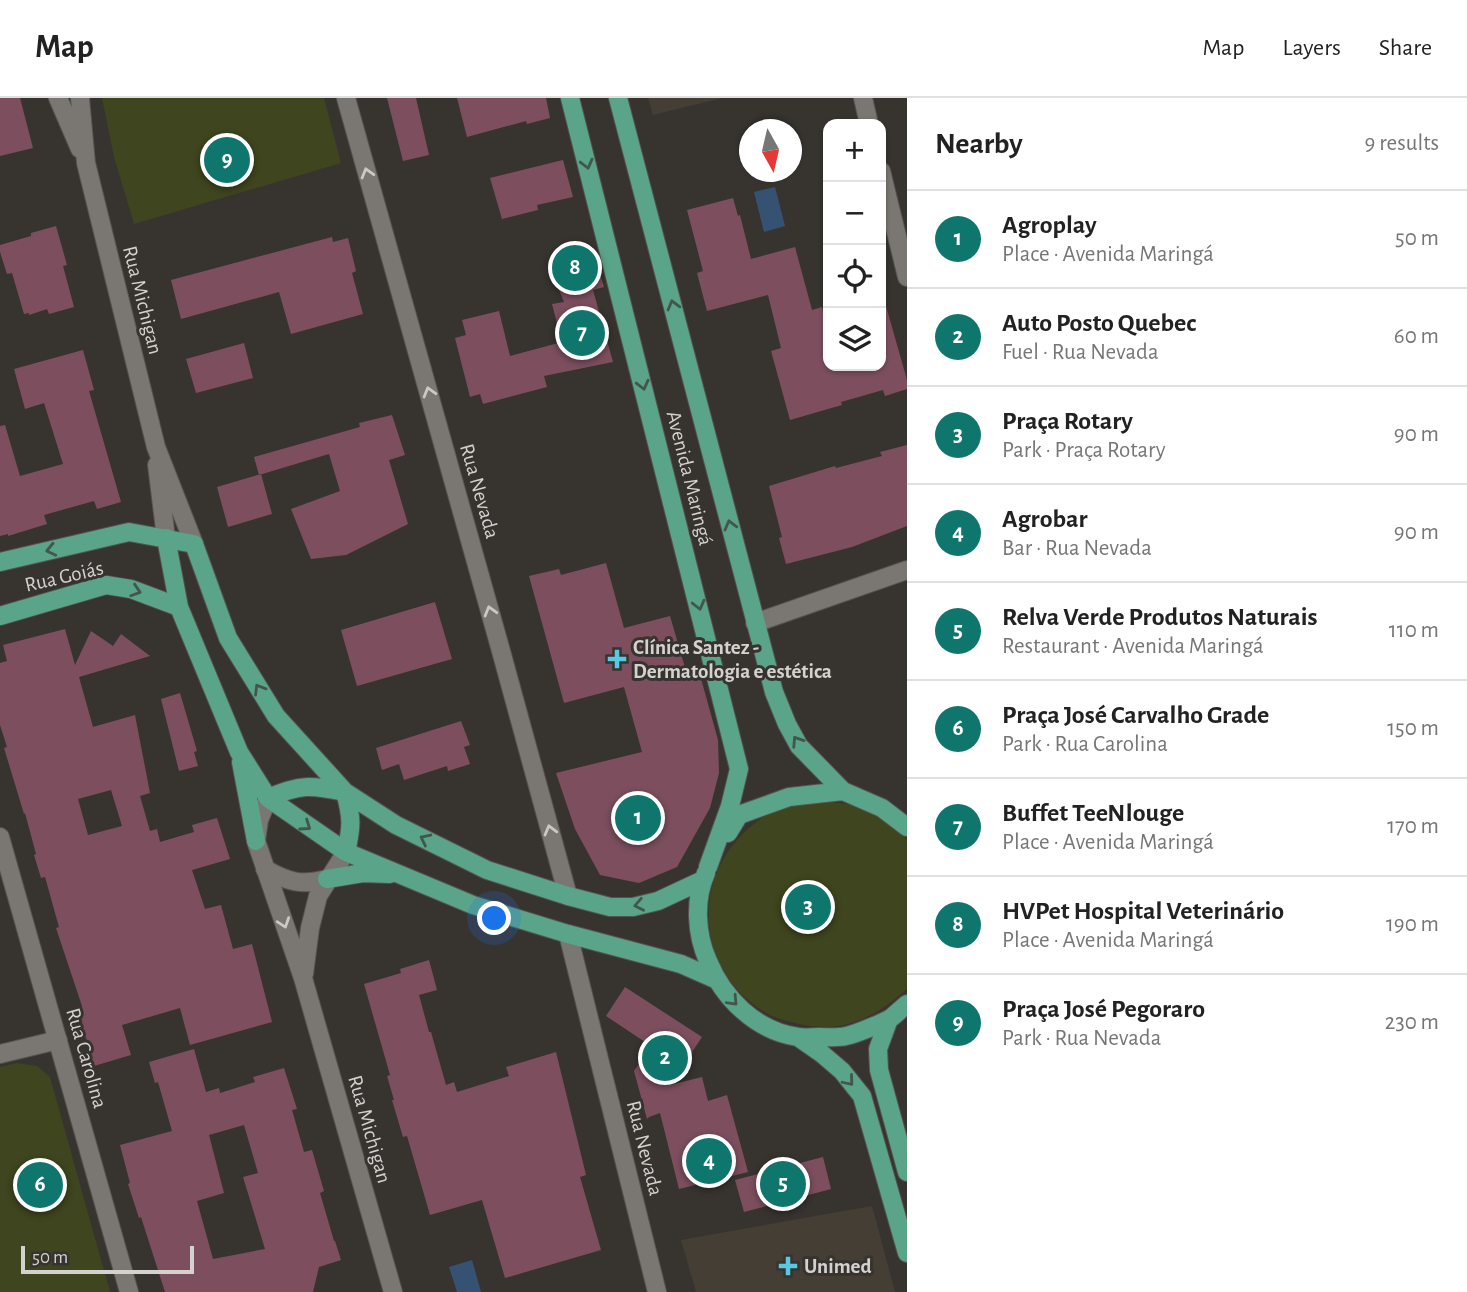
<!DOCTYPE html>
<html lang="en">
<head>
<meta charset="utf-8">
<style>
	body { margin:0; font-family:"Alegreya Sans",sans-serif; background:#f2f2f2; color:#222 }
	.controls { position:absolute; right:21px; top:21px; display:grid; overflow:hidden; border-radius:14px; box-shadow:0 2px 5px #0004 }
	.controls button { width:63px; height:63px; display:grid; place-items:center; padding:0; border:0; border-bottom:2px solid #e0e0e0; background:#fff; color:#222; font:35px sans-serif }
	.compass { position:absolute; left:739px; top:21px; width:63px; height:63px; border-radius:50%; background:#fff; box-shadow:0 2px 5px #0004; rotate:172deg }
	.scale { position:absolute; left:21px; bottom:18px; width:173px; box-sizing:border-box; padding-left:7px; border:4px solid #d4d2cf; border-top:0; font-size:19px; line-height:24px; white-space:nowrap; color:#d4d2cf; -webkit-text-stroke:5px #373430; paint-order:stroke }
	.you { position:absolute; left:495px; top:821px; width:24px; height:24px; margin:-18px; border:5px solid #fff; border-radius:50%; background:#1a73e8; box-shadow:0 0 0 10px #1a73e833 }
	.badge { display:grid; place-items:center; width:46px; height:46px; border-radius:50%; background:#0f766e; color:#fff; font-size:23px; font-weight:700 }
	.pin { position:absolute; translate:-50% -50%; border:4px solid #fff; box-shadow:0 2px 7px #0006 }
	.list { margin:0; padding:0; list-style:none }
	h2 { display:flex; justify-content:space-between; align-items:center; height:91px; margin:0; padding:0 28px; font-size:30px }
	h2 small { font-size:23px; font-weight:400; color:#767676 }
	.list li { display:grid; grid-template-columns:46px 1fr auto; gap:21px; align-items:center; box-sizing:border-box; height:98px; padding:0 28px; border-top:2px solid #e0e0e0 }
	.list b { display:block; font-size:26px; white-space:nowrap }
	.list p { margin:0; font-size:23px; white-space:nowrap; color:#767676 }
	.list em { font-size:23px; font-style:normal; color:#767676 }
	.icon { flex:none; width:38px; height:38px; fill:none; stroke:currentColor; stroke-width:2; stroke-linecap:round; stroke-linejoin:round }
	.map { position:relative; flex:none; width:907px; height:1194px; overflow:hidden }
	header { display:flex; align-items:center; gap:42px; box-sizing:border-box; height:98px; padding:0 35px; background:#fff; border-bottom:2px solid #e0e0e0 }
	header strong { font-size:33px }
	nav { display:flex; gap:38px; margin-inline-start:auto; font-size:24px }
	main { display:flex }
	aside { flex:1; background:#fff }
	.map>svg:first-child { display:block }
	.built { fill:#443e34 }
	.green { fill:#3f451e }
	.water { fill:#365273 }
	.building { fill:#7d4f5e; fill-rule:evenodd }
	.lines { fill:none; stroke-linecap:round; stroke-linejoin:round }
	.minor-casing { stroke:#55534f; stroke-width:20 }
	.major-casing { stroke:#55534f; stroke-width:20 }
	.minor { stroke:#7a7671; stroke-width:18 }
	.major { stroke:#5aa48a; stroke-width:18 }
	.oneway { stroke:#42564b }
	.oneway2 { stroke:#cbc9c6 }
	.poi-dot { fill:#57c9e2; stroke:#373430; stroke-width:2.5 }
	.labels { text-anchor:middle; stroke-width:6; stroke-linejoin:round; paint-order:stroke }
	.street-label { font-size:21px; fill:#d4d2cf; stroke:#373430 }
	.poi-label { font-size:21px; font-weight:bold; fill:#d4d2cf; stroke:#373430; text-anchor:start }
</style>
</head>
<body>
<header>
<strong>Map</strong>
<nav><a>Map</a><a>Layers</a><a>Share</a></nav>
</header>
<main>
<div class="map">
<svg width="907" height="1194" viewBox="0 0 907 1194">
	<rect width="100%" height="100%" fill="#373430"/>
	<path class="built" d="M648,0H722L653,17Z
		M872,1108L895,1194H696L681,1142Z"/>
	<path class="green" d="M102,0H324L341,65L134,126L114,59Z
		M822,702L858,708L891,725L907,742V891C888,907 873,919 848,926C830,931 808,929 791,924C784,922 776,920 770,917C704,882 688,797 738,741C750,728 767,714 785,708C796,704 810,704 822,702Z
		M17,965L37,968L50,979L110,1194H0V969Z"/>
	<path class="water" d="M775,89L785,128L764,134L754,94Z
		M472,1162L481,1194H457L449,1169Z"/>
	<path class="building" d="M0,0H20L33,50L0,58Z
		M387,0H416L429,57L403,63Z
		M457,0H546L550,20L527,26L526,23L467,39Z
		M563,62L573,99L537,107L538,112L502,121L490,80Z
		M733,100L738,118L740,117L751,161L795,149L812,212L822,209L828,234V268H881V209L886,208L907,282V291L885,298L883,292L841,304L842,307L790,322L771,253L781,250L768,197L707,213L697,175L703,173L687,112Z
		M56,128L67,167L63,168L74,209L49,216L47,211L29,217V215L24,216L12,175L7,176L0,154V147L31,138V135Z
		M332,139L333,144L348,140L356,173L352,175L363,216L291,236L279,194L181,221L171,182Z
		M592,152L604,189L593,192L613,264L544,278L547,289L483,306L480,296L470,299L455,240L466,237L462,222L499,213L510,258L562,244L552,206L564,204L553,177L551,163Z
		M244,245L253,280L196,295L186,261Z
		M83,252L94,292L89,293L121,404L97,411L94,403L44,417L47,426L8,438V436L0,438V328L5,327L20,378L63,366L44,305L25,311L14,271Z
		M392,317L405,357L389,362L408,426L346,457L311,461L291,411L340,393L329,356L259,377L254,359L360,329L359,325Z
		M907,347V428L852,449L786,466L779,440L782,439L769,388L835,368L836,370L882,358L880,354Z
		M261,376L272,416L228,429L217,389Z
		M606,465L624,530L670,518L688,580L700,577L718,642L719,675L710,710L677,769L639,785L600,777L575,731L556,675L642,654L624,589L564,605L529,478L559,471L561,477Z
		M435,504L452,561L357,588L341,532Z
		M65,531L75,567L91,533L113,548L121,536L150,558L79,579L93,629L135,617L150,695L140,698L150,733L157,731L160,744L194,734L192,727L217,720L230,761L192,772L205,811L221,807L233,851L252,846L272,924L190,947L180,910L122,927L131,957L94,968L77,909L82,908L56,830L59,829L45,779L41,780L34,757L36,756L25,715L24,716L4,650L7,649L0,627V565L7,563L3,547ZM111,692L122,728L88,737L78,701Z
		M180,595L197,653L194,654L198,668L179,673L161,601Z
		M461,623L470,647L464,649L470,666L448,673L447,668L404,682L399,666L382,672L376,650Z
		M429,862L437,892L419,897L429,934H431L446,987L454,984L457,994L509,978L506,969L556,954L586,1077L580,1079L601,1152L505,1180L482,1102L430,1117L407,1038L403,1039L392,1002H394L387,978L390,977L364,886L401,875L400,871Z
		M625,889L702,939L670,987L702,979L708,1003L727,997L748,1074L679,1091L660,1015L649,1019L647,1021L634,973L651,948L606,918Z
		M194,951L206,994L219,990L220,995L255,984L253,979L284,970L297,1011L292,1012L304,1054L312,1052L324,1093L320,1095L334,1143H335L341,1162L319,1169L313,1194H165L141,1119L139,1120L128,1086L130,1085L120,1047L172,1033L158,984L155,985L149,964ZM244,1027L258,1075L243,1079L265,1151L213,1161L197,1103L224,1095L209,1037Z
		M823,1059L831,1091L744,1114L735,1082Z"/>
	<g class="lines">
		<g class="minor-casing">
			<path id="minor" d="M58,0L80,51
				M80,0L86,65L156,349L194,446
				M346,0L501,553L568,798
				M863,0L869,26
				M881,73L907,179
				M157,367L166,440
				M755,525L907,472
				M268,700L259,722L256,743L303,880L393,1194
				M0,739L129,1194
				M265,771C288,784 302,788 327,781
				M568,836L657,1194
				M304,876L310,830L318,798L346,754
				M0,956L58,942"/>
		</g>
		<g class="major-casing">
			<path id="major" d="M570,0L739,671L730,708L708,769
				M618,0L774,594L787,626L799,648L843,693
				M166,440L179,509L239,654L268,700L346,754L473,807L568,836L681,866L715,881
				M0,464L129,434L194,446L228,540L276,618L345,694L396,727L487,772L568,798L610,809H633L658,803L703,782
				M0,518L106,487L131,491L179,509
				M241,664L256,743
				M268,700C300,686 311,687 345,694C352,720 352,728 346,754
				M728,735L739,717L789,699L843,693L882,710L907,729
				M706,775C694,802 696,836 708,863C723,900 756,933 798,939C805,940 812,939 819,939C828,939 838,940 846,938C856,936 882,925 891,920C896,916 902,910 907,906
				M327,781L363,775L390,776
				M889,921L878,951L879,972L907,1074
				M798,939L821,955L842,973L862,998L907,1155"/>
		</g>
		<use href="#minor" class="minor"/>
		<use href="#major" class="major"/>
	</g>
	<defs><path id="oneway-chevron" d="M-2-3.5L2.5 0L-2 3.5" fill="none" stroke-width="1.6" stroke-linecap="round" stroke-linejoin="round" transform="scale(1.75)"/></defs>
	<g class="oneway">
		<use href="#oneway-chevron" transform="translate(587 66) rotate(76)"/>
		<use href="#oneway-chevron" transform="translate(673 207) rotate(-105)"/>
		<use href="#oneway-chevron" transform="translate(643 287) rotate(76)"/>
		<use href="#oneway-chevron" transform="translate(730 427) rotate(-105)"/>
		<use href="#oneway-chevron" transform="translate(51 452) rotate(167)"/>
		<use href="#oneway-chevron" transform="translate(136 493) rotate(18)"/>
		<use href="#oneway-chevron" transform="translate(699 507) rotate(76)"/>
		<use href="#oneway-chevron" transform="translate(259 591) rotate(-121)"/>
		<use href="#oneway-chevron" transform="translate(797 643) rotate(-123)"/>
		<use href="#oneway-chevron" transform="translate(306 728) rotate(35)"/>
		<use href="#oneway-chevron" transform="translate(425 741) rotate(-154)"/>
		<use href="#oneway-chevron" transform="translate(639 807) rotate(169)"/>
		<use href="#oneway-chevron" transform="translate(733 903) rotate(47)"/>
		<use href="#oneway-chevron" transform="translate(849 983) rotate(50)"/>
	</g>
	<g class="oneway2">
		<use href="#oneway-chevron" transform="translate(367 75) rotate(-106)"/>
		<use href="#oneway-chevron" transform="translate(429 294) rotate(-106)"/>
		<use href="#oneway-chevron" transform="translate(490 513) rotate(-106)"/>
		<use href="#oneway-chevron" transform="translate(550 732) rotate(-105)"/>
		<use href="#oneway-chevron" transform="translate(284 825) rotate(71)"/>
	</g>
	<g class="poi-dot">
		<path d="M613.5 550.5h7v7h7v7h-7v7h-7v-7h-7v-7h7z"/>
		<path d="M784.5 1157.5h7v7h7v7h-7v7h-7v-7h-7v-7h7z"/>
	</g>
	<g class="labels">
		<g class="street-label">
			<text transform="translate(143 202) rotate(76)" y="7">Rua Michigan</text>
			<text transform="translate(690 380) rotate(76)" y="7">Avenida Maringá</text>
			<text transform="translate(480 393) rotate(74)" y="7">Rua Nevada</text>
			<text transform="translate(64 478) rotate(-13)" y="7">Rua Goiás</text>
			<text transform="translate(87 960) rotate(74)" y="7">Rua Carolina</text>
			<text transform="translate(370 1031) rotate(74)" y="7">Rua Michigan</text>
			<text transform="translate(645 1050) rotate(76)" y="7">Rua Nevada</text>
		</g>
		<g class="poi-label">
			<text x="633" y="556">Clínica Santez -<tspan x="633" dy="24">Dermatologia e estética</tspan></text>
			<text x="804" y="1175">Unimed</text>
		</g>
	</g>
</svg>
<div class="controls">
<button>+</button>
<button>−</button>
<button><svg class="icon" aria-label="locate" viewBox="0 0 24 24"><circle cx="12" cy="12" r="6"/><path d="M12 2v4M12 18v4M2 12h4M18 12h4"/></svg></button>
<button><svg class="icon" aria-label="layers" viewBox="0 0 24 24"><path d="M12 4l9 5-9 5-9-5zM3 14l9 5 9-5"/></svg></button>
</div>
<svg class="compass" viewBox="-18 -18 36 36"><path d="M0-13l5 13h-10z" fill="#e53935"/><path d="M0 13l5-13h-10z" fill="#767676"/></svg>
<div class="scale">50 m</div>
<div class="you"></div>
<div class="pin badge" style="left:638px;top:720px">1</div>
<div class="pin badge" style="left:665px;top:960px">2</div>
<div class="pin badge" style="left:808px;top:809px">3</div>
<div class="pin badge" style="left:709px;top:1063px">4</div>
<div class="pin badge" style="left:783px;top:1086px">5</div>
<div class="pin badge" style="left:40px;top:1087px">6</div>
<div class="pin badge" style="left:582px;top:235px">7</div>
<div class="pin badge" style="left:575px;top:170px">8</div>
<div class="pin badge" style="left:227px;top:62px">9</div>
</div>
<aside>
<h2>Nearby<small>9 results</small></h2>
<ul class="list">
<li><span class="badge">1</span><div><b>Agroplay</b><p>Place · Avenida Maringá</p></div><em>50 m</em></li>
<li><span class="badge">2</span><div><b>Auto Posto Quebec</b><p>Fuel · Rua Nevada</p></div><em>60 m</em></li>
<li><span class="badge">3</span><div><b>Praça Rotary</b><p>Park · Praça Rotary</p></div><em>90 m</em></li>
<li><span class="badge">4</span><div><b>Agrobar</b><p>Bar · Rua Nevada</p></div><em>90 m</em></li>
<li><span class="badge">5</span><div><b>Relva Verde Produtos Naturais</b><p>Restaurant · Avenida Maringá</p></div><em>110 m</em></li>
<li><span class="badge">6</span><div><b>Praça José Carvalho Grade</b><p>Park · Rua Carolina</p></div><em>150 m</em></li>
<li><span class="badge">7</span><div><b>Buffet TeeNlouge</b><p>Place · Avenida Maringá</p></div><em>170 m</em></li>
<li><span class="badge">8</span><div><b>HVPet Hospital Veterinário</b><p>Place · Avenida Maringá</p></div><em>190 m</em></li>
<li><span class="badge">9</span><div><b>Praça José Pegoraro</b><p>Park · Rua Nevada</p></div><em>230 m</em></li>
</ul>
</aside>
</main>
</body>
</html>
